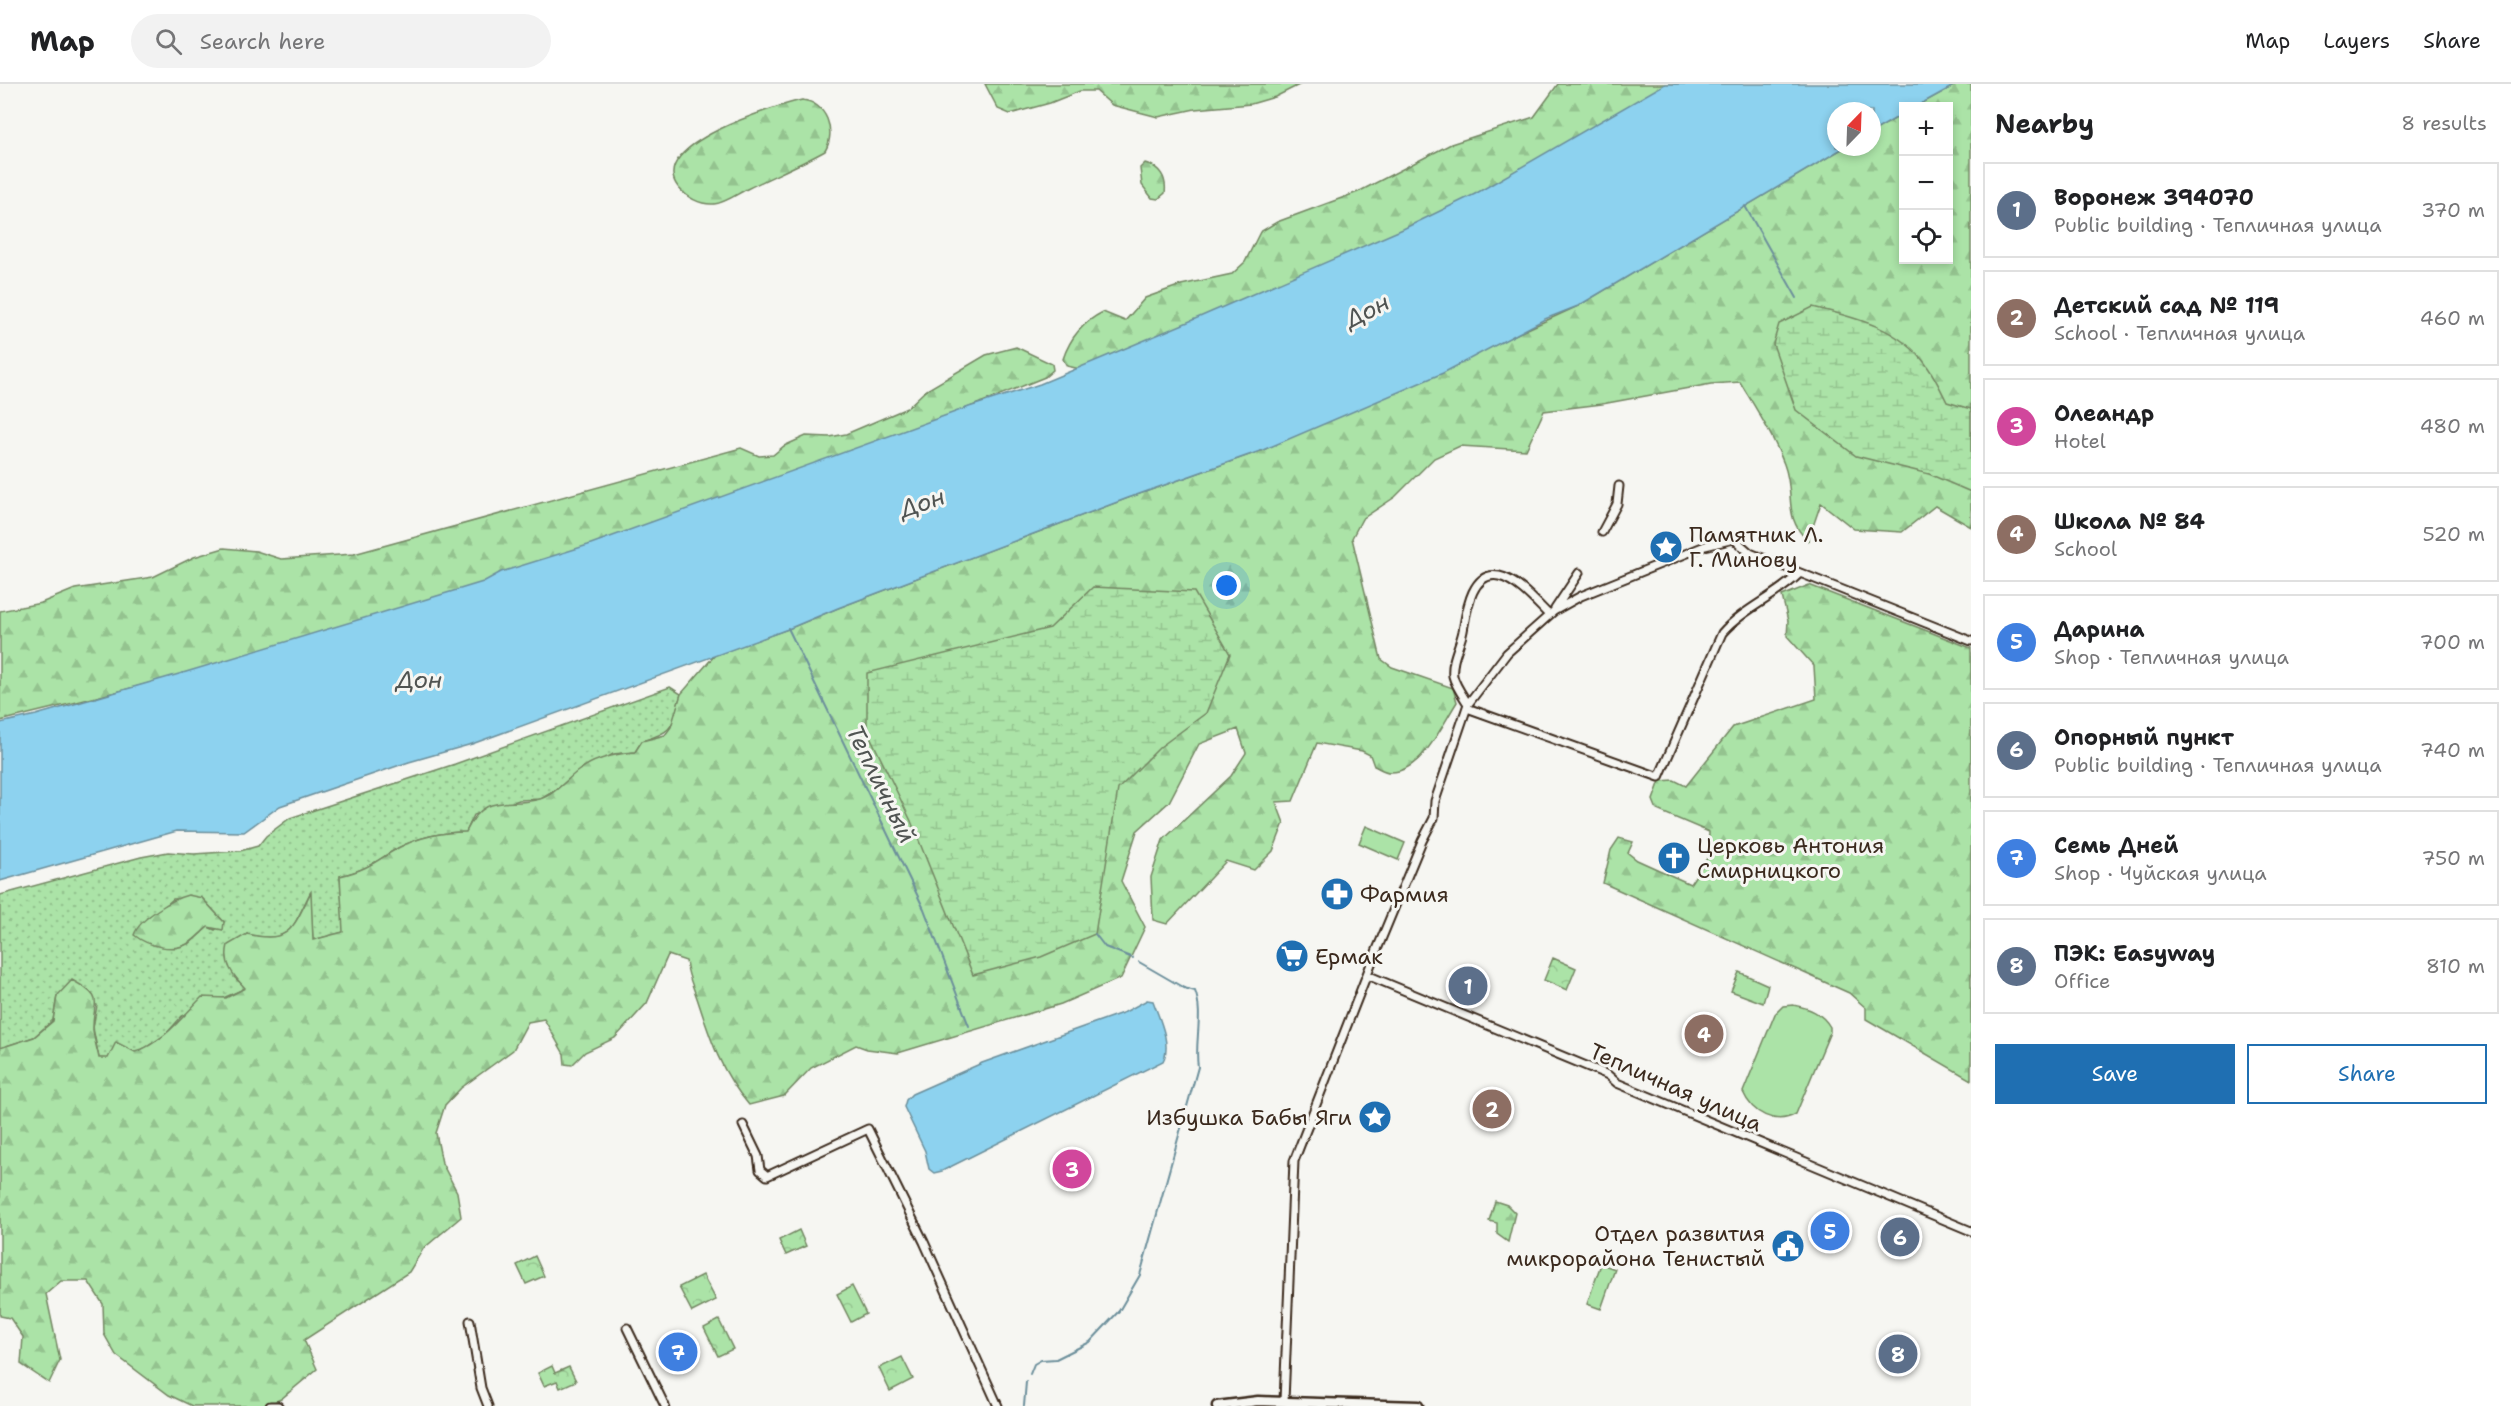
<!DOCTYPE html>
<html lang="en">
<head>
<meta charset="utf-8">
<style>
	body { margin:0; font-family:"Shantell Sans",sans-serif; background:#f2f2f2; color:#202124 }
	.controls { position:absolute; right:18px; top:18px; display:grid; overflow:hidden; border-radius:0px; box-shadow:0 3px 9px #0003 }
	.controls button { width:54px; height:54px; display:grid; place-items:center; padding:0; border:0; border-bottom:2px solid #e0e0e0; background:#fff; color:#202124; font:30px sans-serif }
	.compass { position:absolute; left:1827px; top:18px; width:54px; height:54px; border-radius:50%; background:#fff; box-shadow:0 3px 9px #0003; rotate:23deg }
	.you { position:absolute; left:1227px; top:502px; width:21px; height:21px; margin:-15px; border:4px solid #fff; border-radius:50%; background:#1a73e8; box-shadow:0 0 0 9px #1a73e833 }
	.badge { display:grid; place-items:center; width:39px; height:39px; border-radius:50%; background:#1f6fb2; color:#fff; font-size:20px; font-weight:700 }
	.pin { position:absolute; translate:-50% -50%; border:3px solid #fff; box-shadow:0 2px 6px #0006 }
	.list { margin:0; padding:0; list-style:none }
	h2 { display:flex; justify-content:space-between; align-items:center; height:78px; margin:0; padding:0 24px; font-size:26px }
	h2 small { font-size:20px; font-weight:400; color:#757577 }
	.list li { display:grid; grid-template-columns:39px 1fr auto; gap:18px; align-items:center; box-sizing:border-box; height:96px; margin:0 12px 12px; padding:0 12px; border:2px solid #e0e0e0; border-radius:0px }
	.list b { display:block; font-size:22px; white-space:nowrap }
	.list p { margin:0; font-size:20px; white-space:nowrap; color:#757577 }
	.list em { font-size:20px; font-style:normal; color:#757577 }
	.actions { display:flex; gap:12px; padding:18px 24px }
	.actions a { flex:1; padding:14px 0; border:2px solid #1f6fb2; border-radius:0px; text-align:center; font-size:21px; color:#1f6fb2 }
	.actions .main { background:#1f6fb2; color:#fff }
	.icon { flex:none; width:33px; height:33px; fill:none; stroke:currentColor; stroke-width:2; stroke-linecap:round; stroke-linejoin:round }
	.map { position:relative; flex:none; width:1971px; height:1322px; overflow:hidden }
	header { display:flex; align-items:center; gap:36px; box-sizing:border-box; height:84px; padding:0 30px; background:#fff; border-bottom:2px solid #e0e0e0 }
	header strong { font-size:28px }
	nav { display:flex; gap:33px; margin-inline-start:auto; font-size:21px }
	.search { width:420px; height:54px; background:#f2f2f2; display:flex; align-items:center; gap:15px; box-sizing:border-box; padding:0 21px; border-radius:33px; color:#757577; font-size:22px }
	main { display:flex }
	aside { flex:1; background:#fff }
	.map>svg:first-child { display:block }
	.grass { fill:url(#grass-dots); stroke:#738662; stroke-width:1.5; fill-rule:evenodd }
	.forest { fill:url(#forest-firs); stroke:#738662; stroke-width:1.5 }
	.wetland { fill:url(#wetland-marsh); stroke:#738662; stroke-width:1.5 }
	.park { fill:url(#park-crowns); stroke:#738662; stroke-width:1.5 }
	.pitch { fill:#abe3a7; stroke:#738662; stroke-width:1.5 }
	.water { fill:#8dd2ef; stroke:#6c8f9b; stroke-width:1.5 }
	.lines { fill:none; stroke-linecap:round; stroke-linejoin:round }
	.stream { stroke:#6c8f9b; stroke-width:2 }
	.minor-casing { stroke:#3b2a1e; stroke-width:11 }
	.tertiary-casing { stroke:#3b2a1e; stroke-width:13 }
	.minor { stroke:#f6f6f2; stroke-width:7 }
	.tertiary { stroke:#f6f6f2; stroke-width:8 }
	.labels { text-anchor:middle; stroke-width:6; stroke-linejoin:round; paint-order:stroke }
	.poi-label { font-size:22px; fill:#3b2a1e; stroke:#f6f6f2; text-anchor:start }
	.street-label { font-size:22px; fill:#3b2a1e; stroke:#f6f6f2 }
	.water-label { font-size:24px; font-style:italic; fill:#505452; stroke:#f6f6f2 }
</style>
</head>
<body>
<header>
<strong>Map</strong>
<div class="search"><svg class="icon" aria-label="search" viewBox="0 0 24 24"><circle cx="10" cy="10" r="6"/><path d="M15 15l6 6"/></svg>Search here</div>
<nav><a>Map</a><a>Layers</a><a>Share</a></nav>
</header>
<main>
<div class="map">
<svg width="1971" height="1322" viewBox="0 0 1971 1322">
	<defs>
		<pattern id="grass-dots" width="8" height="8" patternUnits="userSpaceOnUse" patternTransform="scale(1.5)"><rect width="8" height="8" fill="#abe3a7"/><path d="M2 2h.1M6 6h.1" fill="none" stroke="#94c38f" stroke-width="1.8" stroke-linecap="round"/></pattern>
		<pattern id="forest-firs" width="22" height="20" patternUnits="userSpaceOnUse" patternTransform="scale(1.5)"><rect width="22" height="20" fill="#abe3a7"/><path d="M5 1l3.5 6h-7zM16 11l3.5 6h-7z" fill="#94c38f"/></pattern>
		<pattern id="wetland-marsh" width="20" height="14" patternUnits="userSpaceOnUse" patternTransform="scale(1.5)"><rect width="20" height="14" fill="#abe3a7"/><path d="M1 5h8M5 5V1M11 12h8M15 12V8" fill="none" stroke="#94c38f"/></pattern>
		<pattern id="park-crowns" width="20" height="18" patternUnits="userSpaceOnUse" patternTransform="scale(1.5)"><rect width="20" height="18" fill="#abe3a7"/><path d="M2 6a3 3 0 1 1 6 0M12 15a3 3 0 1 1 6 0" fill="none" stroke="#94c38f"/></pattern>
	</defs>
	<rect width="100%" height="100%" fill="#f6f6f2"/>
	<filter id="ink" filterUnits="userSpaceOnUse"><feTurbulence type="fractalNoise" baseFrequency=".0167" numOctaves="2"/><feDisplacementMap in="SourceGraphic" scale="12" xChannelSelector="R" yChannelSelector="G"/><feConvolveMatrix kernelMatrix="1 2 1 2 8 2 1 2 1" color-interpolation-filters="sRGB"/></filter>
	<g filter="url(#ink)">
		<path class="grass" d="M670,603L681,610C671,642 677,647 642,657L635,668L613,670L541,715L519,716L474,731L466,748C443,748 419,753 398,764C374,778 370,785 340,792L344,848L313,856L310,809C292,845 291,861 247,850L234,893L246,904L182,932L166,950L145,964L108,975L99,974L93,944L97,921L57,912L53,936L34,953L0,964V811L141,773L168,768L194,770L240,767L258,762L266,752L290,734L455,680ZM202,814L224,838L215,846L208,843L189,860L147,834L161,826L173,815Z"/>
		<path class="forest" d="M985,0H1301L1275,13L1251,20L1195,25L1158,33L1112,21L1096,7H1080L1050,19L1010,30L998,25Z
			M1558,0H1676L1580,56L1389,157L1080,285L1067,282L1063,275C1070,254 1083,238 1103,228L1125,237L1145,214L1181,201L1232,190L1245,178L1260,148L1277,138L1358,108L1451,60L1534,33Z
			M1957,0H1971V443L1935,422L1902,448L1854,445L1821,419L1808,457C1782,432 1796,412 1784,380C1773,351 1756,325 1740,298L1711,300L1602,320L1544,327L1526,366L1460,362L1434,374L1395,413L1362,435L1352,454L1381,575L1392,583L1453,604L1457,618C1442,641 1422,688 1391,688C1386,689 1379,684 1374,682L1370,671L1362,667L1317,659L1293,717L1276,718L1284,739L1273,767L1254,786L1226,777L1167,840L1153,836L1151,793L1163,756L1231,692L1246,669L1238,645L1199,660L1169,718L1137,747L1121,797L1145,843L1121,894L1061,920L898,969L867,965L856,961L811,984L784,1012L749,1021C721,988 711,957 698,917C693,902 688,893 686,877L668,871L647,919L615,954L585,968L572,981L565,980L564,970L544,935L528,938L513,966L461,1004L445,1021L436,1049L442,1079L457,1108L461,1133L423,1165L409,1188L304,1256L317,1285L281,1315L265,1322H192L169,1311L116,1271L104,1250L103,1220L88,1197H61L46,1210L60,1276L49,1299L21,1280L23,1253L10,1234L0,1232V964L34,953L53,937L57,912L72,896C107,915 92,917 93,946C94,955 97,965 99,974H108L116,958L135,968C163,959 182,933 202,913L226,914L245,904C233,891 223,880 228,861L247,850C291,861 293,843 311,808L313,856L343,848L340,792C369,785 374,778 398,764C419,753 443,748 466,748C485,707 506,724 540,715C554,711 567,695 578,687C593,675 615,670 635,668L642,657L665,651L671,643L681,610L715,571L788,545L838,524L1128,414L1263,366L1578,222L1845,63H1872V48L1903,30L1904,176H1948V22H1917Z
			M802,16C826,18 837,47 825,67C800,81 773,92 747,105C737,110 725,119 714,120C700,121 686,113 678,103C646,61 775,22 802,16Z
			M1145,79C1160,83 1167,94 1165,109L1158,115L1152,114L1142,101L1140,84Z
			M1016,263L1052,280L1053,286L1045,293C705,430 357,552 0,637V527L41,519L75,505L153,493L194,473L224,464L256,467L281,475L354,470L741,364L759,372L773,371L784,362L806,352L830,353L846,350L907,324L925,307L986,271Z
			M1809,501L1971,564V996L1866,935V924L1849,909L1603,799L1611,766L1619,754L1633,758L1628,769L1637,776L1690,800L1708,773L1709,748L1657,726L1653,716L1660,697L1674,696L1686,702L1733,643L1816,615L1814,582L1787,552L1788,537L1782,512Z
			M188,811L202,814L224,838L223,846L208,843C201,848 196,855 189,859C173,869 148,862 134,851C139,835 172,815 188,811Z
			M1495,1117L1507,1121L1515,1129L1508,1158L1497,1150V1139L1489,1137Z"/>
		<path class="wetland" d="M1813,223C1854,233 1901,244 1927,282C1935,293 1941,306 1947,318L1971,325V408L1929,390L1856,372L1796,326L1773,260L1779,240Z
			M1093,503L1194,508L1230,570L1206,629L1160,663L1118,705L1095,850L1041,873L973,891L911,737L867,646V589L1050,544Z"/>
		<path class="park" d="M1553,874L1576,884L1567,906L1544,896Z
			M799,1146L806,1162L786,1171L779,1156Z
			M535,1172L544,1192L526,1200L517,1181Z
			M703,1191L716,1216L692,1228L679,1203Z
			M852,1202L866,1230L851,1238L837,1210Z
			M719,1236L733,1265L718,1272L704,1244Z
			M902,1273L913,1295L890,1307L879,1284Z
			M552,1282L555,1289L569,1283L576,1297L560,1304L557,1297L544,1302L538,1289Z"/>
		<path class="pitch" d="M1366,742L1405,759L1398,776L1359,759Z
			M1739,888L1768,901L1763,919L1731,907Z
			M1793,921C1809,924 1822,929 1830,943V948L1796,1030C1775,1042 1752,1029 1743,1008L1775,930L1783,922Z
			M1601,1180L1615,1185L1601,1225L1587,1220Z"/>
		<path class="water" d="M1665,0H1957L1917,22H1904L1903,30L1872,48V27H1836V63H1845L1578,222L1545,235L1443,289L1263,366L1128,414L838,524L788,545L472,660L409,678L280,722L244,748L177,747L0,797V639L36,631L186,588L483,498L501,488L588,461L969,323L1040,300L1181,241L1403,145L1475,110Z
			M1147,916L1153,917C1159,934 1172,960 1163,977L942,1087L934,1089L929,1085L925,1067L904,1023L906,1016L912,1010L982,979L1125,928Z"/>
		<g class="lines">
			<path class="stream" d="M1745,122L1797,214
				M788,544L924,825L969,942
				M1095,850L1105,863L1133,874
				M1030,1290L1034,1280L1041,1276L1056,1275L1090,1258L1119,1227L1140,1191L1198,983C1194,959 1204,930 1195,907L1184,904L1139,878
				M1024,1322L1026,1298"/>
			<g class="minor-casing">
				<path id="minor" d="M1602,448L1617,420L1619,402
					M1555,525L1579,489
					M1468,620C1463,612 1455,601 1453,592C1451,576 1460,562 1463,547C1466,530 1471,486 1499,492C1517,496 1536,518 1549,531
					M1467,624L1659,693L1722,549C1744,524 1777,512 1800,489
					M1367,891L1608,991L1617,999L1971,1147
					M743,1041L758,1072L760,1086L767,1092L868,1045L924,1158L998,1322
					M470,1237L481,1304L488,1322
					M627,1244L665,1322
					M1284,1317L1294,1077L1371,880L1422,757L1434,734L1435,717L1468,620L1507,569L1554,527L1581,512L1705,462L1734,455L1750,469L1971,557
					M270,1322H278"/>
			</g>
			<g class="tertiary-casing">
				<path id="tertiary" d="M1217,1322L1258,1317L1418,1322"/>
			</g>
			<use href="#minor" class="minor"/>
			<use href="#tertiary" class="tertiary"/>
		</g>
	</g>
	<defs>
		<g id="sight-disc" transform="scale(1.725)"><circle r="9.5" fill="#1f6fb2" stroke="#f6f6f2"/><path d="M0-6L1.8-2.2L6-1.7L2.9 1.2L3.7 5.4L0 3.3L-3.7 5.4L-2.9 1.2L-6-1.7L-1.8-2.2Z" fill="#fff"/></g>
		<g id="church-disc" transform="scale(1.725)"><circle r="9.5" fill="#1f6fb2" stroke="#f6f6f2"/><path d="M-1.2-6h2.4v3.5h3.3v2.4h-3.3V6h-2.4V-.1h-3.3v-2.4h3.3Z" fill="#fff"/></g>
		<g id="pharmacy-disc" transform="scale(1.725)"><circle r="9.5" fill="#1f6fb2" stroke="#f6f6f2"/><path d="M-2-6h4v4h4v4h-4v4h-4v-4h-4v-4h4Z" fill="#fff"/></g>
		<g id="supermarket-disc" transform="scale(1.725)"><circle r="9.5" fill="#1f6fb2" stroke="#f6f6f2"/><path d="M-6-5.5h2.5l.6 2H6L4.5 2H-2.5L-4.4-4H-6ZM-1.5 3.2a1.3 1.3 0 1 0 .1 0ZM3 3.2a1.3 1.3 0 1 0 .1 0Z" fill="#fff"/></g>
		<g id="civic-disc" transform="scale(1.725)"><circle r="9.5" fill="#1f6fb2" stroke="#f6f6f2"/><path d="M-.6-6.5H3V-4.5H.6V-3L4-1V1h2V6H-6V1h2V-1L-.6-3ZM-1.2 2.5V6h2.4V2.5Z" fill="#fff"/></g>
	</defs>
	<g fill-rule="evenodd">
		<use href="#sight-disc" x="1666" y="463"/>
		<use href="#church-disc" x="1674" y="774"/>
		<use href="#pharmacy-disc" x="1337" y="810"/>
		<use href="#supermarket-disc" x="1292" y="872"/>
		<use href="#sight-disc" x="1375" y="1033"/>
		<use href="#civic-disc" x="1788" y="1162"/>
	</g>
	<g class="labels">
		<g class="poi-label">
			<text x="1689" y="458">Памятник Л.<tspan x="1689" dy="25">Г. Минову</tspan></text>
			<text x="1697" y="769">Церковь Антония<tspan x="1697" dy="25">Смирницкого</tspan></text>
			<text x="1360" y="818">Фармия</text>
			<text x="1315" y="880">Ермак</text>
			<text x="1352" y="1041" text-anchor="end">Избушка Бабы Яги</text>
			<text x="1765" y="1157" text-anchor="end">Отдел развития<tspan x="1765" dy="25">микрорайона Тенистый</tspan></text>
		</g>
		<g class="street-label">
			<text transform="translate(1676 1003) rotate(24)" y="8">Тепличная улица</text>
		</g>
		<g class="water-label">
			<text transform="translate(1367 227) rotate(-27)" y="8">Дон</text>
			<text transform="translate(922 419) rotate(-19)" y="8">Дон</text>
			<text x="419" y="604">Дон</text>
			<text transform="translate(881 700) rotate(64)" y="8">Тепличный</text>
		</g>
	</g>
</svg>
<div class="controls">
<button>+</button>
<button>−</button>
<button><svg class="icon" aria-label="locate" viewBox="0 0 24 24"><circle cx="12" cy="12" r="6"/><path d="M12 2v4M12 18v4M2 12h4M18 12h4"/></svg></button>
</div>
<svg class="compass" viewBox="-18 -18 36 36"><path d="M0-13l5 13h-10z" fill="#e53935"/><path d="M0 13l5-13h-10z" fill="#757577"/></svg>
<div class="you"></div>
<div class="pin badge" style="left:1468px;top:902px;background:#5c6f8a">1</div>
<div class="pin badge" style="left:1492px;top:1025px;background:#8d6e63">2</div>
<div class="pin badge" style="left:1072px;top:1085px;background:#d1479c">3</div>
<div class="pin badge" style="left:1704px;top:950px;background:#8d6e63">4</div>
<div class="pin badge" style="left:1830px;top:1147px;background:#3f7fe0">5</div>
<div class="pin badge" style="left:1900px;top:1153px;background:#5c6f8a">6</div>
<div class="pin badge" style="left:678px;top:1268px;background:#3f7fe0">7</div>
<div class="pin badge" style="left:1898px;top:1270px;background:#5c6f8a">8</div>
</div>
<aside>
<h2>Nearby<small>8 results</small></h2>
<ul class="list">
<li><span class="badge" style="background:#5c6f8a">1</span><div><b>Воронеж 394070</b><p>Public building · Тепличная улица</p></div><em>370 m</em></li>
<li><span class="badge" style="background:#8d6e63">2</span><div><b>Детский сад № 119</b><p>School · Тепличная улица</p></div><em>460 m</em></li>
<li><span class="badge" style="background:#d1479c">3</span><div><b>Олеандр</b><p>Hotel</p></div><em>480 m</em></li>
<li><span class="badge" style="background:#8d6e63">4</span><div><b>Школа № 84</b><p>School</p></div><em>520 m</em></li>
<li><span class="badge" style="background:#3f7fe0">5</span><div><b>Дарина</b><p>Shop · Тепличная улица</p></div><em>700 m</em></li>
<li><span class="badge" style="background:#5c6f8a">6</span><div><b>Опорный пункт</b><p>Public building · Тепличная улица</p></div><em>740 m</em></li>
<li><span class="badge" style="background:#3f7fe0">7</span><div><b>Семь Дней</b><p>Shop · Чуйская улица</p></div><em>750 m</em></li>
<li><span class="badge" style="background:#5c6f8a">8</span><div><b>ПЭК: Easyway</b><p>Office</p></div><em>810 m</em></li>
</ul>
<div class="actions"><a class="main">Save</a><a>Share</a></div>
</aside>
</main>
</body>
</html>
